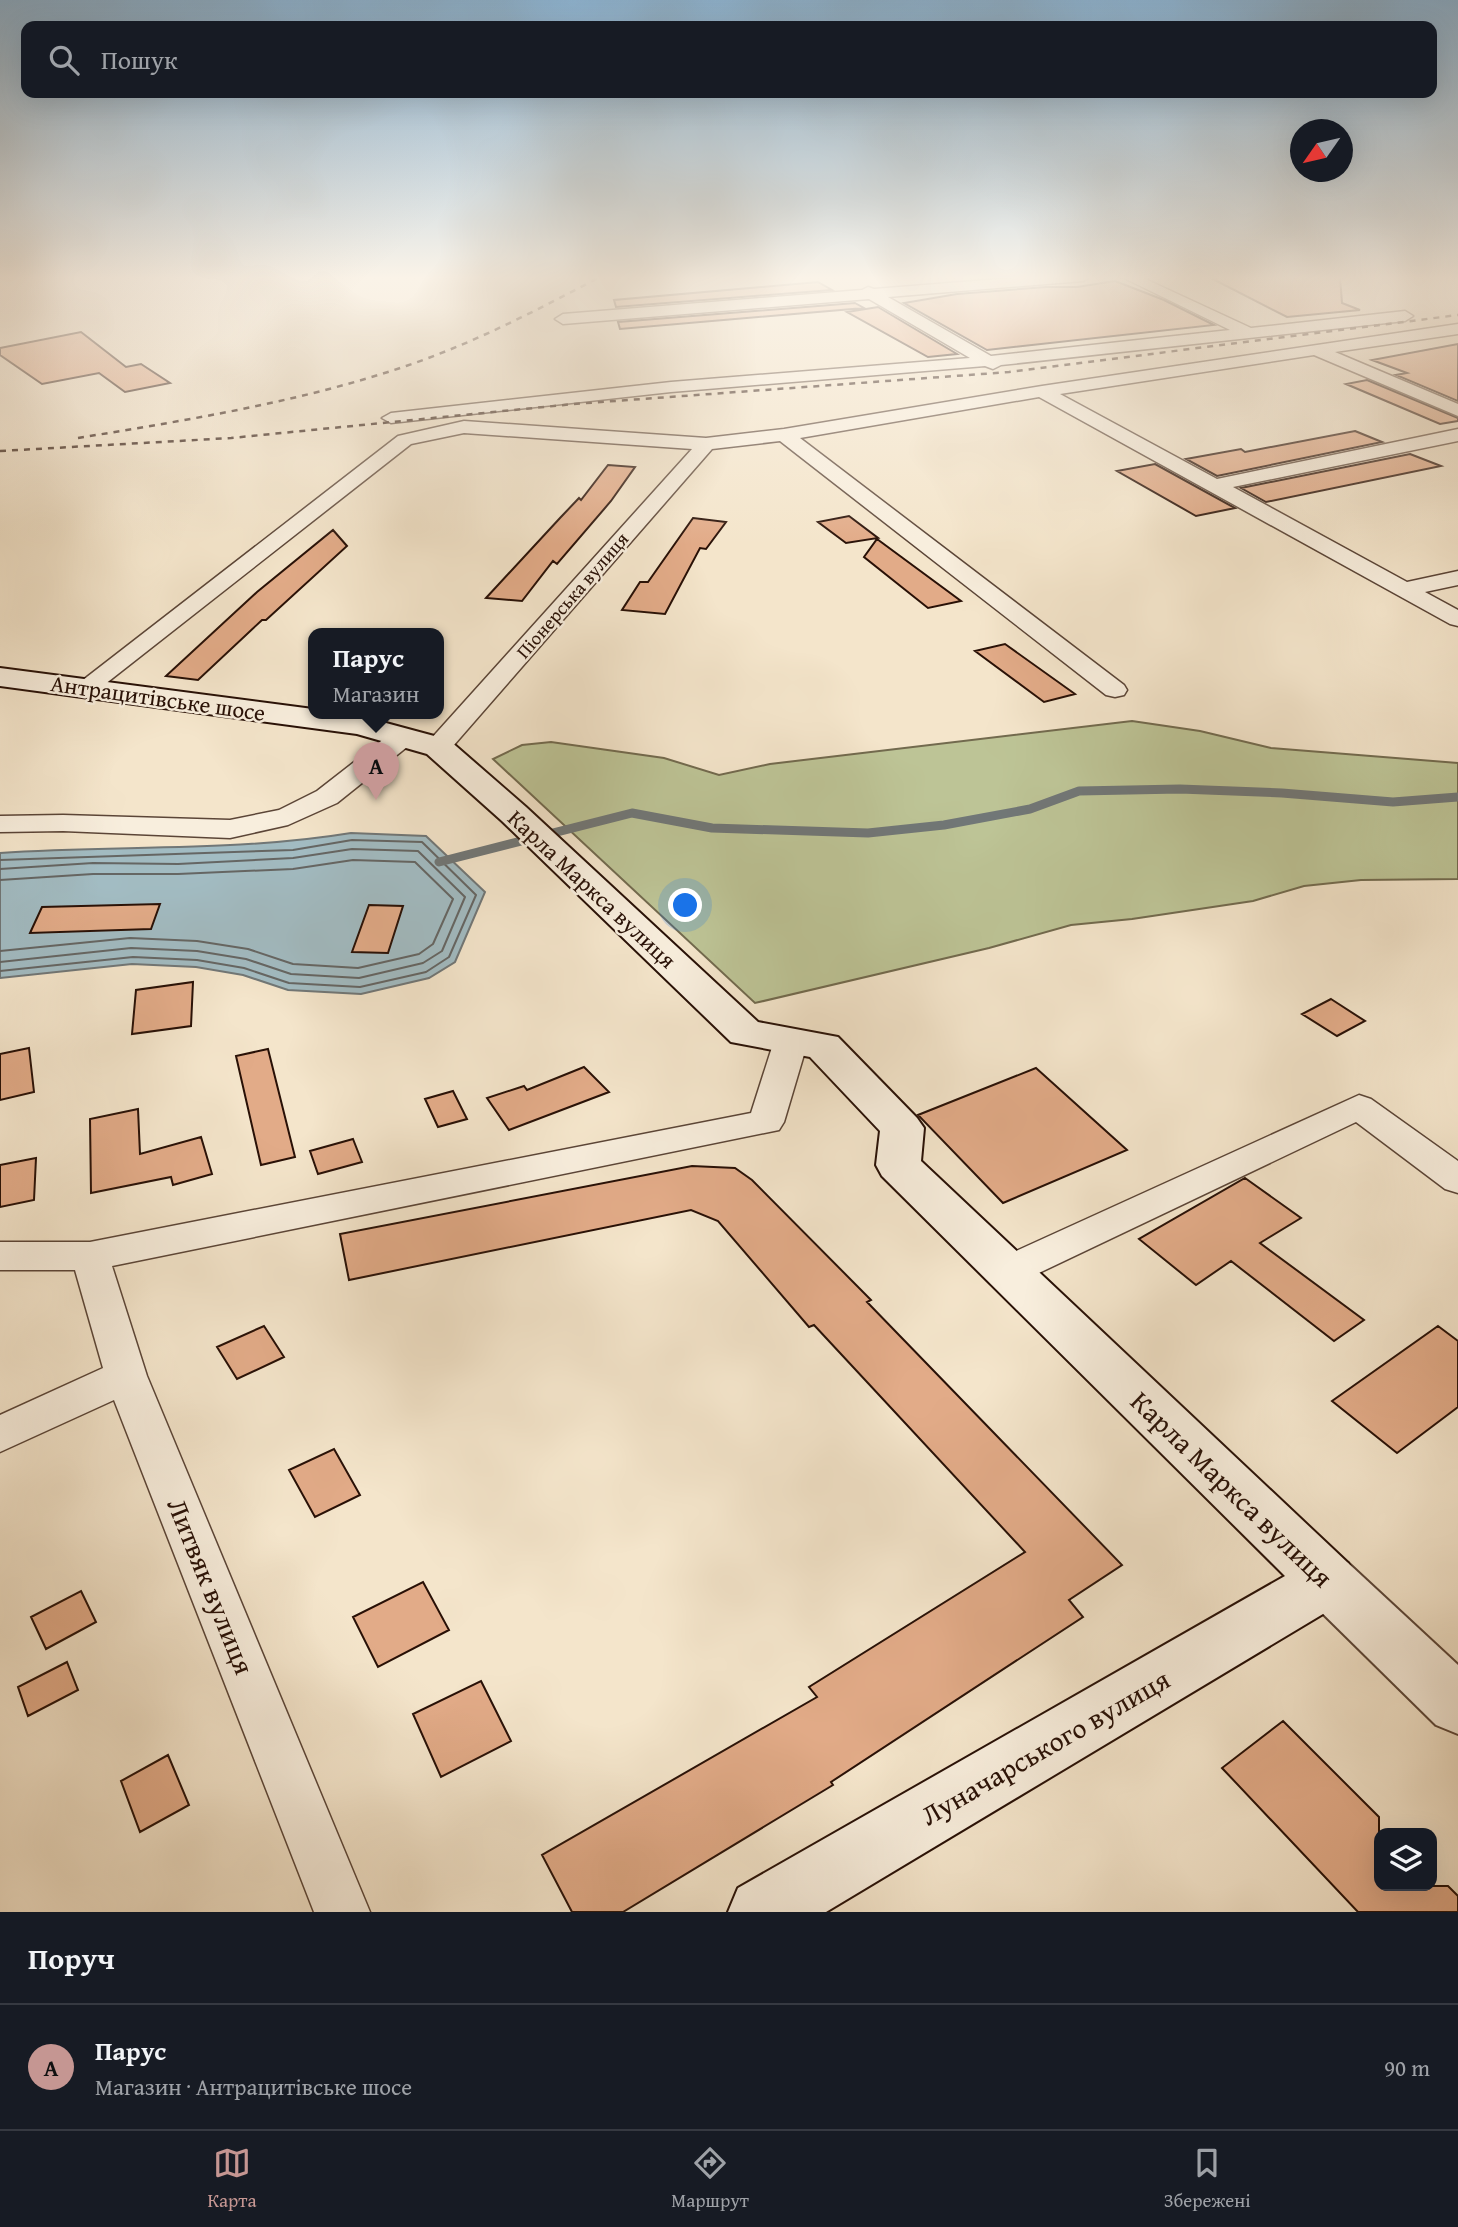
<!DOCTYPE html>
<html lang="uk">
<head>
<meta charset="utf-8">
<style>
	body { margin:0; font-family:"Gentium Book Plus",serif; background:#242831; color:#f1f3f6 }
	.controls { position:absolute; right:21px; bottom:21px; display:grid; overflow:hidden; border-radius:14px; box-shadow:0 7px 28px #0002 }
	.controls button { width:63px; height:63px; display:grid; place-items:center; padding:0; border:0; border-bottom:2px solid #363941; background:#171b24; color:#f1f3f6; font:35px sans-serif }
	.compass { position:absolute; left:1290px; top:119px; width:63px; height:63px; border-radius:50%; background:#171b24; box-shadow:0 7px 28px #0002; rotate:236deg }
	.you { position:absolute; left:686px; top:906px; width:24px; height:24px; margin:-18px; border:5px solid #fff; border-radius:50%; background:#1a73e8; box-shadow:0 0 0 10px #1a73e833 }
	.badge { display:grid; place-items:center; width:46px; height:46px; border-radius:50%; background:#c59692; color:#111; font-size:23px; font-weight:700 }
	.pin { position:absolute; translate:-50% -58px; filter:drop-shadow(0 2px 4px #0008) }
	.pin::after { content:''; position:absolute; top:37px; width:24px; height:21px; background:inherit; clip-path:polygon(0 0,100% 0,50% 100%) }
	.popup { position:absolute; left:308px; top:628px; width:136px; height:91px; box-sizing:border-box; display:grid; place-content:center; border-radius:14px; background:#171b24; filter:drop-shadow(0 2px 5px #0005); font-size:23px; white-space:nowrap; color:#9ea1a6 }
	.popup b { font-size:26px; color:#f1f3f6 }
	.popup::after { content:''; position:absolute; left:50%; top:100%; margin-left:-14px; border:14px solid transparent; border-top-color:#171b24 }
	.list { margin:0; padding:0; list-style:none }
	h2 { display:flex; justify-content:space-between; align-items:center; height:91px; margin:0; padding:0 28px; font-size:30px }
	h2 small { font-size:23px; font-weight:400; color:#9ea1a6 }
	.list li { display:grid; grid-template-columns:46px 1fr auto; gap:21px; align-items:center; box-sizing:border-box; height:126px; padding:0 28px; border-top:2px solid #363941 }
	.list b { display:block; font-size:26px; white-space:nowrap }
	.list p { margin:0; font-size:23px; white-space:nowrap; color:#9ea1a6 }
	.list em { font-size:23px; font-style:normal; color:#9ea1a6 }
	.icon { flex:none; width:38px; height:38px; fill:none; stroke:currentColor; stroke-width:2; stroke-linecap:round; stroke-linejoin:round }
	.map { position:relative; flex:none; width:1458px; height:1912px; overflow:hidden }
	.search { position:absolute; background:#171b24; box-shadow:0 7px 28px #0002; left:21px; right:21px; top:21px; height:77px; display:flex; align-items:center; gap:18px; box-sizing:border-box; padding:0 24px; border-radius:14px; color:#9ea1a6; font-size:26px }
	.sheet { height:217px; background:#171b24 }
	nav { display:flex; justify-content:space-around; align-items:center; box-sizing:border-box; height:98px; border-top:2px solid #363941; background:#171b24; font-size:19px; color:#9ea1a6 }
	nav a { display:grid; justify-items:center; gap:4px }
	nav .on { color:#c59692 }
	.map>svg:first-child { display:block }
	.green { fill:#bdc496; stroke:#726a4e; stroke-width:2 }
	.water { fill:#a2bcc3; stroke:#717777; stroke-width:2 }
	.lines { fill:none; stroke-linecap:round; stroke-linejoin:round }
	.shore { stroke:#656664; stroke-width:2 }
	.stream { stroke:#717777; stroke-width:9 }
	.building { fill:#e2ab88; stroke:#281006; stroke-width:2 }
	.minor-casing { stroke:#5b4537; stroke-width:3 }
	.tertiary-casing { stroke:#5b4537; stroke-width:4 }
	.secondary-casing { stroke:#281006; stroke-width:4 }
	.minor { fill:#f8eedd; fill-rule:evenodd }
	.tertiary { fill:#f8eedd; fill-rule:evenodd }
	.secondary { fill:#f8eedd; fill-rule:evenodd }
	.rail { stroke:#281006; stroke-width:2.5; stroke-dasharray:6 6; stroke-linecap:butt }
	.labels { text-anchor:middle; stroke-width:5; stroke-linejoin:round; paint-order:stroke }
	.far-street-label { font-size:19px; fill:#281006; stroke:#f8eedd }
	.street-label { font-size:23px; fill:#281006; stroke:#f8eedd }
	.near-street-label { font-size:28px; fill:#281006; stroke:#f8eedd }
</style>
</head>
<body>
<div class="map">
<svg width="1458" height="1912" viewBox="0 0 1458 1912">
	<rect width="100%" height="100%" fill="#f4e5cb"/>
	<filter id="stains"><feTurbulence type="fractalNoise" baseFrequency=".00286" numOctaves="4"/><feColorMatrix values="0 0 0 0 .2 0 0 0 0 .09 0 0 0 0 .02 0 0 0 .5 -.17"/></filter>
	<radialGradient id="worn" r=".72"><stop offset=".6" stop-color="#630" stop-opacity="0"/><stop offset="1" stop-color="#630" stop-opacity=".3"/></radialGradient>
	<path class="green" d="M1132,721L1200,731L1271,748L1458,763V879L1361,880L1304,886L1253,901L1132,919L1071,925L989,948L755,1003L493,759L522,745L551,742L664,758L719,775L770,764Z"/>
	<path class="water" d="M351,833L426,836L485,892L455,962L429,978L361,994L288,990L243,975L196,967L132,964L0,978V853C117,845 235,852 351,833Z"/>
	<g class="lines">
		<path class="shore" d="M0,860L293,850L352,840L422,842L476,895L449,957L426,972L360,987L289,983L244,968L197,960L133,957L0,971
			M0,869L93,863L178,864L293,858L352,849L418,851L465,897L442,951L423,963L359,978L291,974L246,959L197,951L131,948L0,962
			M0,880L93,874H178L293,869L353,860L415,862L453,899L433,944L419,954L358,968L293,964L248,949L197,941L130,938L0,951"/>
		<path class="stream" d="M439,862L632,813L712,828L868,833L944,825L1030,809L1079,791L1180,789L1282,793L1393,802L1458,797"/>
	</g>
	<path class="building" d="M1209,277H1340L1342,303L1360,310L1287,317Z
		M1115,281L1164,300L1214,325L987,350L904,303L957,294L1046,287H1077Z
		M818,282L832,290L616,307L614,300Z
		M855,303L864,308L620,329L618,322Z
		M878,307L957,354L928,357L847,312Z
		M81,332L126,367L141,364L170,383L125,392L99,373L42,384L0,355V348Z
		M1458,344V401L1396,375L1407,373L1372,360Z
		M1367,380L1458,418V421L1440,424L1346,384Z
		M1355,431L1382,442L1217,476L1186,459L1241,449L1245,452Z
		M1410,454L1441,466L1266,502L1241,488Z
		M1155,464L1235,508L1196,516L1117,471Z
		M608,465L635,467L611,501L557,564L553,561L522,601L486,598L560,518L579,498L581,500Z
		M849,516L878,538L846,543L818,522Z
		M693,518L726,522L706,549L700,548L665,614L622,610L640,582H648Z
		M333,530L347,546L266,620H262L198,680L166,676L257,592Z
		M877,539L961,601L928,608L864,557Z
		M1005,644L1075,694L1044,702L975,651Z
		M160,904L151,929L30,933L42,907Z
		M369,905L403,906L388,953L352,952Z
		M193,982L191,1026L132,1034L136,990Z
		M1331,999L1365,1021L1337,1036L1302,1014Z
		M29,1048L34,1092L0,1100V1054Z
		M268,1049L295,1157L261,1165L236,1056Z
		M584,1067L609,1092L509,1130L487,1098L524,1086L527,1090Z
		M1036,1068L1127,1150L1003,1203L918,1115Z
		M453,1091L467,1119L438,1127L425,1099Z
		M138,1109L140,1154L201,1137L212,1174L173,1185L171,1177L91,1193L90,1119Z
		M353,1139L362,1162L318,1174L310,1151Z
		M36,1158L34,1200L0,1207V1165Z
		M692,1166L735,1168L752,1180L871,1300L867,1302L1122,1565L1069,1600L1083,1617L831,1782L833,1785L623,1912H572L542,1855L817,1697L809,1687L1025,1552L814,1325L809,1327L718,1221L691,1210L349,1280L340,1234Z
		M1245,1178L1301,1218L1260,1243L1364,1320L1334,1341L1231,1261L1196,1285L1139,1239Z
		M264,1326L284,1357L237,1379L217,1347Z
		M1438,1326L1458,1341V1407L1397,1453L1332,1401Z
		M334,1449L360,1495L315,1517L289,1470Z
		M423,1582L449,1630L378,1667L353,1617Z
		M81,1591L96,1622L46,1649L31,1617Z
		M67,1662L78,1690L28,1716L18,1687Z
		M481,1681L511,1741L441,1777L413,1714Z
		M1283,1721L1379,1817V1886H1448L1458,1896V1912H1358L1222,1768Z
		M168,1755L189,1805L140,1832L121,1781Z"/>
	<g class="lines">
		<g class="minor-casing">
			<path id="minor" d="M1025,277H1090L1083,281L888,297L991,356L1230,330L1122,277H1141L1251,328L1405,311L1413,316L1405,321L1001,365L993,369L985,366L671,392L391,423L382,418L391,413L671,382L970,358L869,299L563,324L555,319L563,314L862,290L868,287L874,289Z
				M1458,324V334L1335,352L1458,404V416L1314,355L1060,394L1217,479L1458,429V441L1233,487L1407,582L1458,571V585L1425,592L1458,610V626L1450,624L1039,397L800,438L1124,685L1127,690L1124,695L1115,697L1106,695L780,441L712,449L447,753L438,755L429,753L425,747L429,741L692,449L464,433L411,444L95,692L86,694L77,692L74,687L398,436L464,421L706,438L784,429L1042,386Z
				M403,729L412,731L416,737L412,743L337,803L288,825L230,838L63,831L0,832V816L63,815L230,820L279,810L317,791L394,731Z
				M791,1030L803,1034L808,1041L784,1122L779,1130L112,1266L147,1376L370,1912H314L114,1400L0,1452V1415L103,1368L75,1270H0V1242H90L751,1113L774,1041L779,1034Z
				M1359,1095L1371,1099L1458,1161V1193L1445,1189L1356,1122L1020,1282L1006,1286L992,1282L986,1272L992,1262Z"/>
		</g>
		<g class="tertiary-casing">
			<path id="tertiary" d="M1328,1556L1348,1563L1458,1665V1734L1436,1725L1308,1599L1299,1581L1308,1563Z"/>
		</g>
		<g class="secondary-casing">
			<path id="secondary" d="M0,668L313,709V714L360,716L449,740L526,807L758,1022L838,1037L917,1118L924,1128L921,1161L1348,1563L1357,1581L1348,1599L826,1912H728L738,1888L1285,1576L882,1176L876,1165L880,1131L810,1057L731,1042L502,821L427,754L357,734L0,686Z"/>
		</g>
		<use href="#minor" class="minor"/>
		<use href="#tertiary" class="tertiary"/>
		<use href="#secondary" class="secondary"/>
		<path class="rail" d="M78,438C188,420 300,402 406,366C474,343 537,310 600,277
			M0,451L231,438L574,404L1009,372L1458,315"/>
	</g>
	<linearGradient id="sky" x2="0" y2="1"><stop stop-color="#8cb7d9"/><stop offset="0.51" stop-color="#faf3e8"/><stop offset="1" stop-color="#faf3e8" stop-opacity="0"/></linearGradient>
	<rect width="1458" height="545" fill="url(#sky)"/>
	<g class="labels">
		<g class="far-street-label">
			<text transform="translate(572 595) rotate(-49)" y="7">Піонерська вулиця</text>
		</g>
		<g class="street-label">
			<text transform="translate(158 698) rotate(8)" y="8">Антрацитівське шосе</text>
			<text transform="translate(592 889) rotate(43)" y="8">Карла Маркса вулиця</text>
		</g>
		<g class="near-street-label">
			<text transform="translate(1232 1489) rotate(44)" y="10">Карла Маркса вулиця</text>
			<text transform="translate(211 1586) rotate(68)" y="10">Литвяк вулиця</text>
			<text transform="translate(1045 1747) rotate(-30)" y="10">Луначарського вулиця</text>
		</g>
	</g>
	<rect width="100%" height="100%" filter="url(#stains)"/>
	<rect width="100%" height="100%" fill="url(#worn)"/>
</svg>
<div class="controls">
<button><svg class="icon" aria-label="layers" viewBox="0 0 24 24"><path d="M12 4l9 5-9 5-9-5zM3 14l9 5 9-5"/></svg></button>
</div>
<svg class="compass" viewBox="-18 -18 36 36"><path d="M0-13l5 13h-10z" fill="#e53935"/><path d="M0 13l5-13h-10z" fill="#9ea1a6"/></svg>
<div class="you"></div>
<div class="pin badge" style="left:376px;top:800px">A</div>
<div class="popup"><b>Парус</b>Магазин</div>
<div class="search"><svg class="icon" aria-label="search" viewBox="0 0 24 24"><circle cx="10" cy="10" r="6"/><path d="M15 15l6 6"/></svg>Пошук</div>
</div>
<section class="sheet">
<h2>Поруч<small></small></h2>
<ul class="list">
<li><span class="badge">A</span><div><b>Парус</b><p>Магазин · Антрацитівське шосе</p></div><em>90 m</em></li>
</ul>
</section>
<nav>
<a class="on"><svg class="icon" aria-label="map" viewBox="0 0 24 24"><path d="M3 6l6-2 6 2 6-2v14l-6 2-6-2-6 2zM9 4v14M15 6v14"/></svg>Карта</a>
<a><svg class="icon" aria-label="directions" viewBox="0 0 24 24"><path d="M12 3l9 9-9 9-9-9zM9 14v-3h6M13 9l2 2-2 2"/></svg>Маршрут</a>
<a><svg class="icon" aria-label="saved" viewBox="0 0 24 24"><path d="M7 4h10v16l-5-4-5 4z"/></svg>Збережені</a>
</nav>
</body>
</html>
